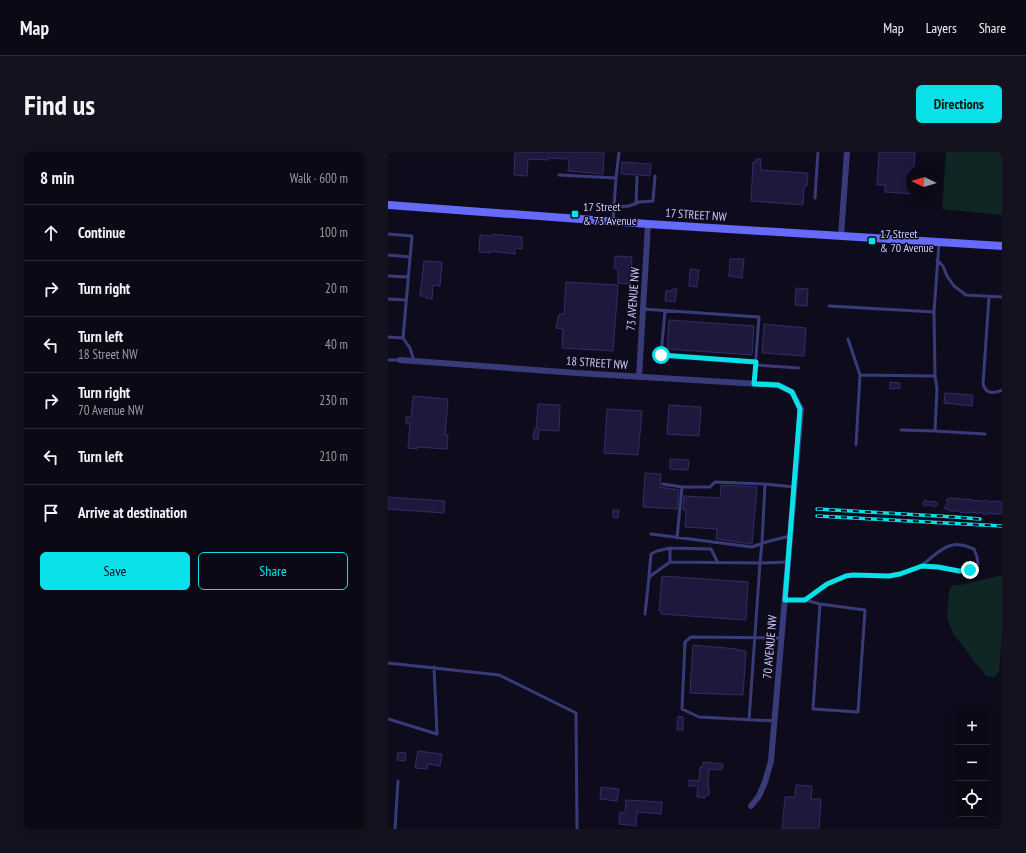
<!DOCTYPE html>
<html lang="en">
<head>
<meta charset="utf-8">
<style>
	body { margin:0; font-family:"PT Sans Narrow",sans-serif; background:#13121e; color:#f1f3f6 }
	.controls { position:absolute; right:12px; bottom:12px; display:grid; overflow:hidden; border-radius:6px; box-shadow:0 2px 10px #0003 }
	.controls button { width:36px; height:36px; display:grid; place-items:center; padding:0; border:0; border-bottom:1px solid #2a2a34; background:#0a0915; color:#f1f3f6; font:20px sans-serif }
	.compass { position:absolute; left:518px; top:12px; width:36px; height:36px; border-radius:50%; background:#0a0915; box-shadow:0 2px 10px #0003; rotate:274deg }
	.stop { position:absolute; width:12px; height:12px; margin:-9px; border:3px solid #09e1e9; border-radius:50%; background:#fff }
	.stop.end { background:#09e1e9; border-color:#fff; box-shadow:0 1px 4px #0008 }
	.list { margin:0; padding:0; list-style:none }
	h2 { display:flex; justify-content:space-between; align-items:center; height:52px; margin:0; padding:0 16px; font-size:17px }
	h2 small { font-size:13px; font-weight:400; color:#999aa0 }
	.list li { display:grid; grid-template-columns:26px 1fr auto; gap:12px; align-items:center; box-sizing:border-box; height:56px; padding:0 16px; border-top:1px solid #2a2a34 }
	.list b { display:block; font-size:15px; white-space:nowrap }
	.list p { margin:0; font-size:13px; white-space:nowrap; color:#999aa0 }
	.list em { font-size:13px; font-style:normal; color:#999aa0 }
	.actions { display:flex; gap:8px; padding:12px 16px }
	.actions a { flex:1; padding:9px 0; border:1px solid #09e1e9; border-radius:6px; text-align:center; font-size:14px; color:#09e1e9 }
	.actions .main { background:#09e1e9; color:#111 }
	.icon { flex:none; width:22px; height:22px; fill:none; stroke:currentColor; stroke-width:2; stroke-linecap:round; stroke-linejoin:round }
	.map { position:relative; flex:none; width:614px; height:677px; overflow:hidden; border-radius:6px }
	header { display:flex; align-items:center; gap:24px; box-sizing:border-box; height:56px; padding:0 20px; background:#0a0915; border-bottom:1px solid #2a2a34 }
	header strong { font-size:19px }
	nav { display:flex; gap:22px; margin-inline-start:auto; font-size:14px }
	.intro { display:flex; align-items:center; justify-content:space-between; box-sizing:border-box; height:96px; padding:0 24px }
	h1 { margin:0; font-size:28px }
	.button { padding:10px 18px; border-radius:6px; background:#09e1e9; color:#111; font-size:14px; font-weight:700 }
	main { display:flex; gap:24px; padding:0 24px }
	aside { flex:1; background:#0a0915; border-radius:6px; box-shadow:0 2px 10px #0003 }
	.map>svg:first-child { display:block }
	.green { fill:#102624 }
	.building { fill:#1e193c; stroke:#342c67 }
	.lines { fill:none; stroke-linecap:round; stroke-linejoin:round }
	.service { stroke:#393b79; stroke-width:3 }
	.minor { stroke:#393b79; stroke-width:6 }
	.secondary { stroke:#656af9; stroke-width:8 }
	.rail-casing { stroke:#09e1e9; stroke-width:3.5 }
	.rail { stroke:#0e0c1c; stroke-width:2; stroke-dasharray:6; stroke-linecap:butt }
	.route { stroke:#09e1e9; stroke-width:5 }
	.poi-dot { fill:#09e1e9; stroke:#0e0c1c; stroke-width:1.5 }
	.labels { text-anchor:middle; stroke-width:3; stroke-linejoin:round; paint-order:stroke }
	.poi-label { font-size:12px; fill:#cccafd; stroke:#0e0c1c; text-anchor:start }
	.street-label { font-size:12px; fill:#cccafd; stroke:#0e0c1c }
</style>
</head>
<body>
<header>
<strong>Map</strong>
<nav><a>Map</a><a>Layers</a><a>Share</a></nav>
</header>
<div class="intro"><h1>Find us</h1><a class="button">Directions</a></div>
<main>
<aside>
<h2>8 min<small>Walk · 600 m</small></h2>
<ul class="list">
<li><svg class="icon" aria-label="ahead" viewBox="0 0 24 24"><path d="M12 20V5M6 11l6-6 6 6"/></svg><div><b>Continue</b></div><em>100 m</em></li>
<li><svg class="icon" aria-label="right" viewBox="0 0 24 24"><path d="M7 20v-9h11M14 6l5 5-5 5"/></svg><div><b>Turn right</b></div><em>20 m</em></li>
<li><svg class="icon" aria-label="left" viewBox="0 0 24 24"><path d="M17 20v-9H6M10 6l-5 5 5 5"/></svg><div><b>Turn left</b><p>18 Street NW</p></div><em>40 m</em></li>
<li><svg class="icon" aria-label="right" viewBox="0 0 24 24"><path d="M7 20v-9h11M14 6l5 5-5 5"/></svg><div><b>Turn right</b><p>70 Avenue NW</p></div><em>230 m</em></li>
<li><svg class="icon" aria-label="left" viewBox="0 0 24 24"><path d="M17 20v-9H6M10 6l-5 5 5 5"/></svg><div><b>Turn left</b></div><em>210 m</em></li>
<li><svg class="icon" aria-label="arrive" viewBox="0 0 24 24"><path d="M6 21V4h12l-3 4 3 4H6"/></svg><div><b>Arrive at destination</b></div></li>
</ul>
<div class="actions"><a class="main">Save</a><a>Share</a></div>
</aside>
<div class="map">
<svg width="614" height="677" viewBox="0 0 614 677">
	<rect width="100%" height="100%" fill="#0e0c1c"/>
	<path class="green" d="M558,0H614V63L554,57Z
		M614,423V481L611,520L606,525L599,524L587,511L576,495L566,483L559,467L561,440L564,433H573L610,424Z"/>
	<path class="building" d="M127,0H216L215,22L180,19L181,7L160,6V8L140,7L139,24L126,23Z
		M491,0H527L526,18H524V42L497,40V33H489Z
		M368,7H373V18L420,21L419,34H416L415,53L363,49L365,10H368Z
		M234,10L263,12L262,24L251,23L250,22L247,23L233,22Z
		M105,82L134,85V97L127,96V102L102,99V101L91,100L92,83L105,84Z
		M227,104L244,105L243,118L242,117L241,132L230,131V117L226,116Z
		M342,107H356L354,126L341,124Z
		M36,109L54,110L52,134L45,133L44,147L38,146V144H32Z
		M302,117L311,118L309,135L301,134Z
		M178,130L230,133L225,199L174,196L175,177L168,176L171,162H176Z
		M408,136L420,137L419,154L407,153Z
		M284,137H289L287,150L277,149L278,139H284Z
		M281,168L366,174L364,203L279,197Z
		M376,172L418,176L416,204L374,201Z
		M502,230L512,231V236L502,237Z
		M557,241L585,243L584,254L556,251Z
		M25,244L60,247L57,283H60L59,297L29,295V297L20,296L22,272H18V265H23Z
		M150,252L172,253L171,279L151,278L150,288L145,287L146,277L148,278Z
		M281,253L313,255L311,284L279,282Z
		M219,257L254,259L250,303L216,301Z
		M282,307L301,308L300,318L282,317Z
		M257,321L273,322L272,335L291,338L289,357L255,355Z
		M333,333L369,335L364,392L328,387L329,377L297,375L298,358H295L296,344L332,346Z
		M0,345L57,349L56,361L0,357Z
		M562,346L575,347L577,348L579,347L588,349L591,348L593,350L597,348L601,350L604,349L614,350V362H604L601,361L597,363L593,360L589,362L587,360L584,361L582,360L578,361L576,360L573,361L571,359H563L556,356L560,351L558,348Z
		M537,348L542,350L547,349L549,351V353L546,355L542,353L537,354L535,353V351Z
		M225,358H231L230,366L225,365Z
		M274,424L360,430L358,468L273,462V459H271Z
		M305,493L349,497V498L358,499L355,543L302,541Z
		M290,564L295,565V578H289Z
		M30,599L54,602L52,614L40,612L39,617L27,616Z
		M10,600L18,601L17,609L9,608Z
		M315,610L335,612L334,618L321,617L320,636H321V643H318L317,646L309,645L310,634H301V628L311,629L312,615H315Z
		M408,633L424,634L423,647H433L431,677H394L397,645H407Z
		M213,635L231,637L229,649L212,647Z
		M238,648L274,650L273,662L249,660L248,674L231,672L232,660L237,661Z"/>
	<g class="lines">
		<path class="service" d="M171,23L228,26L225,69
			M228,26L231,0
			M427,46L430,0
			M248,52L249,25
			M226,55L241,54L251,50L265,49L267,24
			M0,82L24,84L15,186L22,196L26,209
			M551,91L546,160L547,224L549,237L547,279L597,282
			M0,103L22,105
			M549,108L555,114L559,124L566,134L578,143L614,145
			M0,124L20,125
			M601,145L595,232C598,242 605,242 614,238
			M0,147L18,148
			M441,154L546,160
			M255,157L371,165L366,232
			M277,159L273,203L368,210
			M0,185L15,186
			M460,187L472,223
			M0,208H12
			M368,213L411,216
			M513,278L547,279
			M468,293L472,223L547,224
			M275,332L294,335
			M263,382L364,395L378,390L402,384
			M289,386L294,335H322L327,330L377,332
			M282,396L323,397L330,411
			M261,424L263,402L269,399L282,396V410
			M397,448H417L439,432L458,424L465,423L501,424L512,422L533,414L550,415L571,419L582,418L590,412L589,405L586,397C580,395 572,391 565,393C555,394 542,407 533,414
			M417,448L432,452L477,458L470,560L425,557L432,452
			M257,462L261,425L282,410L372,411L374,391L377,332L406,335
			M0,511L111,523L188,561L189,677
			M0,567L49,582L46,515
			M361,568L372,411L399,410
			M387,569L311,565L294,557L297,490L303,485L393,486
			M7,677L10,629"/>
		<path class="minor" d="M453,84L459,0
			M12,208L189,221L390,233L404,240L413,257L383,609L377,630L371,644L363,654
			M251,225L260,72"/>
		<path class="secondary" d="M0,53L260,72L614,94"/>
		<g class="rail-casing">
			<path id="rail" d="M429,357L567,365L592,367
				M429,364L614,374"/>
		</g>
		<use href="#rail" class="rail"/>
	</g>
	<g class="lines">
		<path class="route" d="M273,203L368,210L366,232L390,233L404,240L412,257L397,448H417L439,432L458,424L465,423L501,424L512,422L534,414L550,415L571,419L582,418"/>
	</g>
	<g class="poi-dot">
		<rect x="183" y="58" width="8" height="8" rx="2"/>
		<rect x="480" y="85" width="8" height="8" rx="2"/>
	</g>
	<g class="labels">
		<g class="poi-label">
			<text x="195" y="59">17 Street<tspan x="195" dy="14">&amp; 73 Avenue</tspan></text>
			<text x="492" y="86">17 Street<tspan x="492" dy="14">&amp; 70 Avenue</tspan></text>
		</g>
		<g class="street-label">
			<text transform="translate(308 63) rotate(4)" y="4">17 STREET NW</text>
			<text transform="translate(245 147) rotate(-86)" y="4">73 AVENUE NW</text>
			<text transform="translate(209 211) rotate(4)" y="4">18 STREET NW</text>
			<text transform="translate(382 495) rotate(-85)" y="4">70 AVENUE NW</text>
		</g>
	</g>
</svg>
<div class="controls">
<button>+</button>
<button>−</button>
<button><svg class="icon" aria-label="locate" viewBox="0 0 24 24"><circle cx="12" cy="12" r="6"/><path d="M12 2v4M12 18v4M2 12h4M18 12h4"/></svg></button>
</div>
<svg class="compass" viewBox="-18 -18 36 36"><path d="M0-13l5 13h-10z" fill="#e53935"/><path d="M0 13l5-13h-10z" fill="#999aa0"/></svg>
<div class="stop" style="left:273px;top:203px"></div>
<div class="stop end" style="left:582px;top:418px"></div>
</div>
</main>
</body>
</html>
